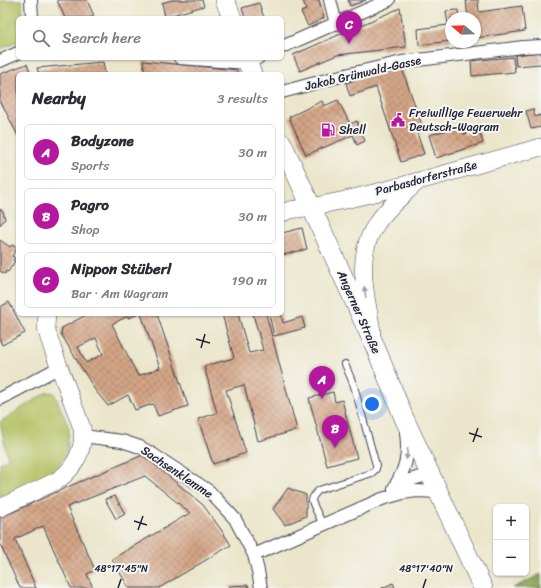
<!DOCTYPE html>
<html lang="en">
<head>
<meta charset="utf-8">
<style>
	body { margin:0; font-family:Sriracha,sans-serif; background:#f2f2f3; color:#2b2b33 }
	.controls { position:absolute; right:12px; bottom:12px; display:grid; overflow:hidden; border-radius:6px; box-shadow:0 1px 3px #0004 }
	.controls button { width:36px; height:36px; display:grid; place-items:center; padding:0; border:0; border-bottom:1px solid #e1e1e2; background:#fff; color:#2b2b33; font:20px sans-serif }
	.compass { position:absolute; left:445px; top:12px; width:36px; height:36px; border-radius:50%; background:#fff; box-shadow:0 1px 3px #0004; rotate:289deg }
	.you { position:absolute; left:372px; top:404px; width:14px; height:14px; margin:-10px; border:3px solid #fff; border-radius:50%; background:#1a73e8; box-shadow:0 0 0 6px #1a73e833 }
	.badge { display:grid; place-items:center; width:26px; height:26px; border-radius:50%; background:#b5179e; color:#fff; font-size:13px; font-weight:700 }
	.pin { position:absolute; translate:-50% -33px; filter:drop-shadow(0 1px 2px #0008) }
	.pin::after { content:''; position:absolute; top:21px; width:14px; height:12px; background:inherit; clip-path:polygon(0 0,100% 0,50% 100%) }
	.list { margin:0; padding:0; list-style:none }
	h2 { display:flex; justify-content:space-between; align-items:center; height:52px; margin:0; padding:0 16px; font-size:17px }
	h2 small { font-size:13px; font-weight:400; color:#7c7c81 }
	.list li { display:grid; grid-template-columns:26px 1fr auto; gap:12px; align-items:center; box-sizing:border-box; height:56px; margin:0 8px 8px; padding:0 8px; border:1px solid #e1e1e2; border-radius:6px }
	.list b { display:block; font-size:15px; white-space:nowrap }
	.list p { margin:0; font-size:13px; white-space:nowrap; color:#7c7c81 }
	.list em { font-size:13px; font-style:normal; color:#7c7c81 }
	.icon { flex:none; width:22px; height:22px; fill:none; stroke:currentColor; stroke-width:2; stroke-linecap:round; stroke-linejoin:round }
	.map { position:relative; flex:none; width:541px; height:588px; overflow:hidden }
	.search { position:absolute; background:#fff; box-shadow:0 1px 3px #0004; left:16px; top:16px; width:268px; height:44px; display:flex; align-items:center; gap:10px; box-sizing:border-box; padding:0 14px; border-radius:6px; color:#7c7c81; font-size:15px }
	.panel { position:absolute; background:#fff; box-shadow:0 1px 3px #0004; left:16px; top:72px; width:268px; height:244px; border-radius:6px }
	.map>svg:first-child { display:block }
	.forest { fill:url(#forest-crowns); stroke:#58654a }
	.park { fill:#b4c264; stroke:#6b7250 }
	.building { fill:url(#building-cross-hatch); fill-rule:evenodd }
	.lines { fill:none; stroke-linecap:round; stroke-linejoin:round }
	.lane-casing { stroke:#403f51; stroke-width:8 }
	.street-casing { stroke:#403f51; stroke-width:14 }
	.secondary-casing { stroke:#403f51; stroke-width:18 }
	.primary-casing { stroke:#403f51; stroke-width:20 }
	.lane { stroke:#fff; stroke-width:6 }
	.street { stroke:#fff; stroke-width:12 }
	.secondary { stroke:#fff; stroke-width:17 }
	.primary { stroke:#fff; stroke-width:19 }
	.oneway { fill:#9c9ca7 }
	.ticks { fill:none; stroke:#22223b; stroke-width:1.5 }
	.labels { text-anchor:middle; stroke-width:4; stroke-linejoin:round; paint-order:stroke }
	.street-label { font-size:12px; fill:#22223b; stroke:#f6f6f2 }
	.poi-label { font-size:12px; fill:#22223b; stroke:#f6f6f2; text-anchor:start }
	.ticks-label { font-size:10px; text-anchor:middle; fill:#22223b; stroke:#f6f6f2; stroke-width:4; stroke-linejoin:round; paint-order:stroke }
</style>
</head>
<body>
<div class="map">
<svg width="541" height="588" viewBox="0 0 541 588">
	<defs>
		<pattern id="forest-crowns" width="20" height="18" patternUnits="userSpaceOnUse"><rect width="20" height="18" fill="#8fa85a"/><path d="M2 6a3 3 0 1 1 6 0M12 15a3 3 0 1 1 6 0" fill="none" stroke="#74884c"/></pattern>
		<pattern id="building-cross-hatch" width="8" height="8" patternUnits="userSpaceOnUse"><rect width="8" height="8" fill="#d4a586"/><path d="M0 0l8 8M0 8l8-8" fill="none" stroke="#ac866f"/></pattern>
	</defs>
	<rect width="100%" height="100%" fill="#f6f6f2"/>
	<filter id="ink" filterUnits="userSpaceOnUse"><feTurbulence type="fractalNoise" baseFrequency=".025" numOctaves="2"/><feDisplacementMap in="SourceGraphic" scale="8" xChannelSelector="R" yChannelSelector="G"/><feConvolveMatrix kernelMatrix="1 2 1 2 8 2 1 2 1" color-interpolation-filters="sRGB"/></filter>
	<filter id="wash" filterUnits="userSpaceOnUse"><feTurbulence type="fractalNoise" baseFrequency=".012" numOctaves="4" result="noise"/><feDisplacementMap in="SourceGraphic" scale="16" xChannelSelector="R" yChannelSelector="G"/><feGaussianBlur stdDeviation="0.9" result="paint"/><feColorMatrix in="noise" values="0 0 0 0 0 0 0 0 0 0 0 0 0 0 0 0 0 1.4 0 .05"/><feComposite in="paint" operator="in"/></filter>
	<g filter="url(#wash)">
		<rect width="100%" height="100%" fill="#ebe6cb"/>
		<path class="forest" d="M541,574V588H513Z"/>
		<path class="park" d="M1,0H22V18H18V42L0,49Z
			M47,392L54,393L69,428L67,452L58,466L46,476L0,497V463L8,459L0,422Z"/>
		<g id="blocks">
			<path class="building" d="M57,0H87L94,16L89,18H65Z
				M172,0H202L204,6L165,17L162,3Z
				M303,0H319L324,18L308,26L301,12L306,10Z
				M348,0H366L350,6Z
				M466,0H478L479,12L522,6L525,31L475,38V18H468Z
				M259,3L263,15L265,18H245L242,8Z
				M400,8L406,47L337,55L300,71L293,55Z
				M458,10L459,18H451V41L419,45L418,29L448,25L446,11Z
				M541,52V64L516,66L515,55Z
				M513,57L515,72L472,76L471,61Z
				M143,61L237,70L238,74H145Z
				M103,62L105,74H39L37,68Z
				M27,64L31,74H18V136L2,104H0V74Z
				M402,69L422,125L415,127L424,154L401,162L376,87L350,96L346,83L379,72Z
				M338,100L350,124L357,121L365,141L357,145L353,135L306,155L289,117L322,101L324,106Z
				M533,109L535,117L541,115V127L531,129L526,111Z
				M462,126L464,134L479,130L483,143L436,158L429,135Z
				M0,209L3,211L5,219L0,225Z
				M302,228L307,249L282,255V233Z
				M0,240L10,247L12,245L17,248L12,256L15,258L13,260L15,261L8,272L6,271L5,274L0,271Z
				M9,302L25,333L2,345L0,340V307Z
				M88,314H138L128,318V316L112,324L138,376L160,368L141,314H157L188,406L158,416L153,404L135,410L128,395L108,406L95,390L61,334L62,328ZM96,338L103,354L86,363L78,347Z
				M222,314H238L249,353L263,350L253,314H266L297,430L258,441L244,385L226,390L246,453L213,464L198,419L217,413L204,366L234,358Z
				M269,314H281L283,323L302,317L305,328L274,336Z
				M333,392L335,402L342,400L357,458L327,466L309,398Z
				M143,455L203,505L220,528L231,545L159,588H129L112,559L190,513L145,476L67,507L95,570L87,574L93,588H71L43,526L15,539L36,588H20L0,544V518L72,485Z
				M288,488L306,495V516L285,525L273,509Z
				M115,496L125,514L116,519L105,499Z
				M393,583L395,588H382Z
				M248,585L249,588H230L229,586Z"/>
		</g>
	</g>
	<g filter="url(#ink)">
		<use href="#blocks" fill-opacity="0" stroke="#403f51" stroke-width="1"/>
		<g class="lines">
			<g class="lane-casing">
				<path id="lane" d="M323,525C321,520 313,505 312,501C312,496 316,493 319,490L372,473L376,469V465L354,386L345,364"/>
			</g>
			<g class="street-casing">
				<path id="street" d="M31,0L32,18
					M330,0L336,24
					M282,47L389,0
					M180,58L247,63L258,58
					M0,61L18,53
					M282,92L341,76L402,62L523,47L541,46
					M0,399L60,367
					M83,436L122,441L140,447L154,455L209,491L235,519L254,555L258,571L261,588
					M394,488C406,468 409,456 406,433
					M394,489L410,480L430,474
					M254,555L382,499L403,493L416,491L438,492"/>
			</g>
			<g class="secondary-casing">
				<path id="secondary" d="M282,213L290,210L311,207L345,200L390,189L541,147
					M372,331C366,295 354,255 377,223C387,208 402,196 416,183
					M0,508L58,480C75,468 85,449 82,428L53,350L47,332L46,326L47,314"/>
			</g>
			<g class="primary-casing">
				<path id="primary" d="M225,0L232,18
					M246,58L252,74
					M282,143L374,344L404,418L483,588"/>
			</g>
			<use href="#lane" class="lane"/>
			<use href="#street" class="street"/>
			<use href="#secondary" class="secondary"/>
			<use href="#primary" class="primary"/>
		</g>
		<defs><path id="oneway-solid" d="M-6-.8H1V-3.2L6.5 0L1 3.2V.8H-6Z"/></defs>
		<g class="oneway">
			<use href="#oneway-solid" transform="translate(365 292) rotate(-99)"/>
			<use href="#oneway-solid" transform="translate(407 454) rotate(97)"/>
		</g>
	</g>
	<path class="ticks" d="M196,339L210,343M201,348L205,334M469,433L482,437M473,442L478,428M134,521L147,525M138,530L143,516M118,588L121,579M423,588L426,579"/>
	<defs>
		<g id="civic-bare" transform="scale(1.08)"><path d="M-.6-6.5H3V-4.5H.6V-3L4-1V1h2V6H-6V1h2V-1L-.6-3ZM-1.2 2.5V6h2.4V2.5Z" fill="#b5179e" stroke="#f6f6f2" stroke-width="2.5" paint-order="stroke"/></g>
		<g id="fuel-bare" transform="scale(1.08)"><path d="M-5.5-6h7V0h2V4h1.3V-2.5L3-4.5l.8-.8L6-3V5H2.5V1h-1V6h-7ZM-4.2-4.7v3.2H.2V-4.7Z" fill="#b5179e" stroke="#f6f6f2" stroke-width="2.5" paint-order="stroke"/></g>
	</defs>
	<g fill-rule="evenodd">
		<use href="#civic-bare" x="398" y="120"/>
		<use href="#fuel-bare" x="328" y="130"/>
	</g>
	<g class="labels">
		<g class="street-label">
			<text transform="translate(363 73) rotate(-13)" y="4">Jakob Grünwald-Gasse</text>
			<text transform="translate(426 178) rotate(-15)" y="4">Parbasdorferstraße</text>
			<text transform="translate(359 312) rotate(66)" y="4">Angerner Straße</text>
			<text transform="translate(177 472) rotate(34)" y="4">Sachsenklemme</text>
		</g>
		<g class="poi-label">
			<text x="409" y="117">Freiwillige Feuerwehr<tspan x="409" dy="14">Deutsch-Wagram</tspan></text>
			<text x="339" y="134">Shell</text>
		</g>
	</g>
	<g class="ticks-label">
		<text x="121" y="572">48°17'45"N</text>
		<text x="426" y="572">48°17'40"N</text>
	</g>
</svg>
<div class="controls">
<button>+</button>
<button>−</button>
</div>
<svg class="compass" viewBox="-18 -18 36 36"><path d="M0-13l5 13h-10z" fill="#e53935"/><path d="M0 13l5-13h-10z" fill="#7c7c81"/></svg>
<div class="you"></div>
<div class="pin badge" style="left:322px;top:399px">A</div>
<div class="pin badge" style="left:335px;top:448px">B</div>
<div class="pin badge" style="left:349px;top:44px">C</div>
<div class="search"><svg class="icon" aria-label="search" viewBox="0 0 24 24"><circle cx="10" cy="10" r="6"/><path d="M15 15l6 6"/></svg>Search here</div>
<section class="panel">
<h2>Nearby<small>3 results</small></h2>
<ul class="list">
<li><span class="badge">A</span><div><b>Bodyzone</b><p>Sports</p></div><em>30 m</em></li>
<li><span class="badge">B</span><div><b>Pagro</b><p>Shop</p></div><em>30 m</em></li>
<li><span class="badge">C</span><div><b>Nippon Stüberl</b><p>Bar · Am Wagram</p></div><em>190 m</em></li>
</ul>
</section>
</div>
</body>
</html>
